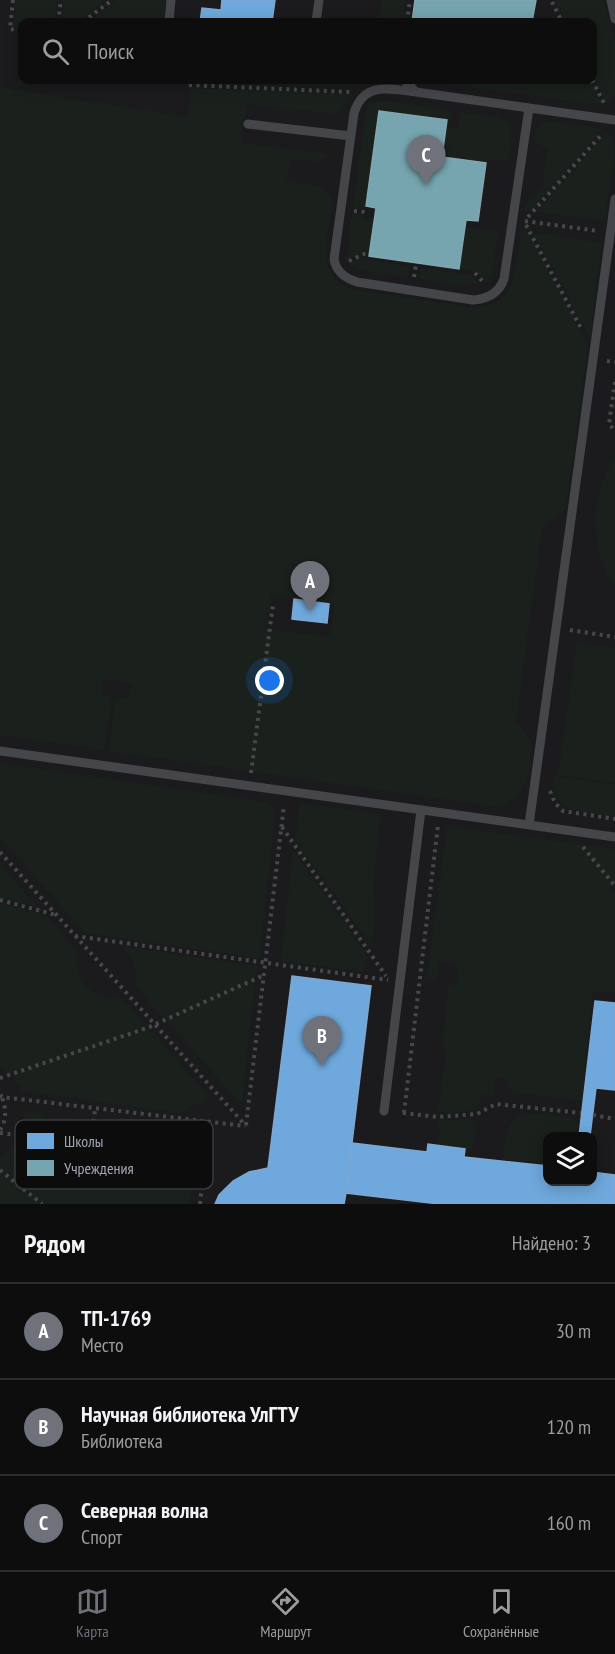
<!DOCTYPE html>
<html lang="ru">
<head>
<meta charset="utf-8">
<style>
	body { margin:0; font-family:"PT Sans Narrow",sans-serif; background:#1b1b1b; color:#f1f3f6 }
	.controls { position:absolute; right:18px; bottom:18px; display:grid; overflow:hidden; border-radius:12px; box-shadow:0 3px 15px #0003 }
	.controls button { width:54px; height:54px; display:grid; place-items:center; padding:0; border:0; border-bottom:2px solid #2d2d2e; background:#0d0d0d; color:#f1f3f6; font:30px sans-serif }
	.you { position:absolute; left:270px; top:681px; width:21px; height:21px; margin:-15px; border:4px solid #fff; border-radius:50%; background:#1a73e8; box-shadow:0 0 0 9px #1a73e833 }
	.badge { display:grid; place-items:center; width:39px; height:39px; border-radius:50%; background:#6f727a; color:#fff; font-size:20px; font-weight:700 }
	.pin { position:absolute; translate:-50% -50px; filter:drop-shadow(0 2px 3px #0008) }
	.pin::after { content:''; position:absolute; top:32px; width:21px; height:18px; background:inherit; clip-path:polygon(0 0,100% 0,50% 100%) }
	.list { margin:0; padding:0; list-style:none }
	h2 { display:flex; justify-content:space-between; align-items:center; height:78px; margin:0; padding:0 24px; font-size:26px }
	h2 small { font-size:20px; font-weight:400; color:#9a9c9d }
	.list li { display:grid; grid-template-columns:39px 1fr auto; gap:18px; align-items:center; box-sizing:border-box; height:96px; padding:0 24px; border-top:2px solid #2d2d2e }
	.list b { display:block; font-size:22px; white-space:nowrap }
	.list p { margin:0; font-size:20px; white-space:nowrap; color:#9a9c9d }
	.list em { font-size:20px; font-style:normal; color:#9a9c9d }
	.icon { flex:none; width:33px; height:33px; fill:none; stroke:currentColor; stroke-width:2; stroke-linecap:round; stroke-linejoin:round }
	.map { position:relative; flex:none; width:615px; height:1204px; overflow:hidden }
	.search { position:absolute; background:#0d0d0d; box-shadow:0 3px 15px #0003; left:18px; right:18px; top:18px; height:66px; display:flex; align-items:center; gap:15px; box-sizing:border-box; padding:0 21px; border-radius:12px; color:#9a9c9d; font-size:22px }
	.sheet { height:366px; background:#0d0d0d }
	nav { display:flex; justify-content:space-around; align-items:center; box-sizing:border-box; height:84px; border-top:2px solid #2d2d2e; background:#0d0d0d; font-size:16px; color:#9a9c9d }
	nav a { display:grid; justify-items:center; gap:3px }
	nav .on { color:#6f727a }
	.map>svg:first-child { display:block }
	.built { fill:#1b1b1d; fill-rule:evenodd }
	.green { fill:#1a201b; fill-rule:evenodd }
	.schools { fill:#6fa8dc; stroke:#7ea7d0; stroke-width:1.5 }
	.public { fill:#76a5af; stroke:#83a5b0; stroke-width:1.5 }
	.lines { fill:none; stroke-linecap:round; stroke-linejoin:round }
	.path { stroke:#47484c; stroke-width:4; stroke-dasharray:3 4.5; stroke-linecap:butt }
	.service { stroke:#45464a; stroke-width:9 }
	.key { fill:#0c0c0d; stroke:#393a3f; stroke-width:1.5 }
	.key-label { font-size:16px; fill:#a1a6b3 }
</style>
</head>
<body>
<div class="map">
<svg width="615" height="1204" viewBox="0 0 615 1204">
	<rect width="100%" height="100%" fill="#111"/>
	<path class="built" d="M0,0H615V1204H0ZM22,22H592V80H22ZM548,1136H592V1182H548Z"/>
	<path class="green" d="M16,0H58L55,22H22V29L13,28Z
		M64,0H106L79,22H61Z
		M116,0H166L164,22H88Z
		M381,0H405L404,12H407L405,22H379Z
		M555,0H603L615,40V96L607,104L593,77L592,22H564L554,3Z
		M192,80H393L371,81L357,87L191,82Z
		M420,80H590L602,103L591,104Z
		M0,87L187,117L191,88L353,94L343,109L333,114L247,104L241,143L331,154L319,162L290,159L287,182C303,185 328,181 333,203C329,235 313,273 350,289L469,307H484L503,298L513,282L521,231L528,232L588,346L566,510L542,528L516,722L532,741C528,771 529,805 491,806L108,751L116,697L129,698L132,683L103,679L101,694L112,696L104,750L0,735ZM271,595L334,603L330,637L267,629Z
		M380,100L453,111L452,120L378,110L365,208H353L366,111L370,103Z
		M460,112L499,117L509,123L512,134L508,162L487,159L486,162L443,156L447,127L458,128Z
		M547,121L603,129L531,211L524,210L525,203L542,188L547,150L534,140L537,129Z
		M607,132L613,138L615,149L605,221L536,212Z
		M352,214L364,215V218L374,219L370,249L347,260Z
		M466,227L498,231L492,275L486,282L476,271L460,268Z
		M533,232L602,243L590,338Z
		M363,257L369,258V260L410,266L408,278L359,270L349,264Z
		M420,268L472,275L480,284L454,285L419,279Z
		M615,456V586C588,548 590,495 615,456Z
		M577,643L615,648V783L558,775Z
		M0,763L267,802L274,810L275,817L259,958L85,933L0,838Z
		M553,776L615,785V816C586,812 551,816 553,776Z
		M300,803L381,814L373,886L375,913L372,946L295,841Z
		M447,826L615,849V887H610L615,894V993L593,991L582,1101L514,1093L509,1088L505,1078L496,1077L493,1096L481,1095L479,1109L454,1114L438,1112L446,1053L443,1043L448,985H456L458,967L453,963L440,961L437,979L427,978Z
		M293,850L366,953L363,972L281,961Z
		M0,864L38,907L0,897Z
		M0,903L47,916L77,950C72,981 92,1000 123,999L208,1095L207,1100L178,1113L22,1091L12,1076L0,1067Z
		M121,946L257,966L242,1102L238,1101L136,987C137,970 133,959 121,946Z
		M25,1112L42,1114L41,1118L57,1120L58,1116L75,1119L73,1135L55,1133V1129L40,1127V1130L23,1128Z
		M535,1113L579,1119L577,1136H548L547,1164L503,1159C506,1135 504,1114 535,1113Z
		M470,1118V1121L477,1122L473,1149L437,1145L440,1128L436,1124L437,1119L454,1120Z
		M16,1143L171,1164L192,1187L190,1204H0V1157Z"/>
	<path class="schools" d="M222,0H275L272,22H200L202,8L221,10Z
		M294,599L329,604L327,623L292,619Z
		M292,976L371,986L352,1143L427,1152L428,1144L465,1149L464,1157L548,1166V1182H592V1172L615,1175V1204H439L346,1193L344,1204H215L219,1195L233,1181L249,1172L268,1168Z
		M595,1001L615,1003V1090L596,1088L590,1136H579Z
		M352,1143L427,1152L428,1144L465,1149L464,1157L548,1166V1182H592V1172L615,1175V1204H439L346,1193Z"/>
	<path class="public" d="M415,0H536L532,22H412Z
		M379,111L447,120L442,157L486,163L478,221L466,220L459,269L369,256L376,208L366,206Z"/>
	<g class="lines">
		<path class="path" d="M13,0L10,29L22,31
			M552,2L562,22
			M58,22L61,0
			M83,22L112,0
			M407,22L410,0
			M592,80L604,103
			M189,85L350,92
			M354,211L366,212
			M528,217L603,133
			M525,221L598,231
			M526,225L582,330
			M349,261L364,254H369
			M475,273L485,284
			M414,277L416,264
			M607,361L615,362
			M615,382L609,424L615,431
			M570,630L615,637
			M251,773L273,604
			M550,791L555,803L563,811L615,819
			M282,827L386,976
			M583,847L615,886
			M0,852L246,1126
			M0,900L56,915
			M75,936L388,980
			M0,1078L147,1028L262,976
			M0,1095L2,1097L245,1126
			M403,1113L438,1117L477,1114L496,1104L581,1113
			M404,1113L438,825
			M593,1115L615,1119
			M246,1125L284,805
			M0,1130C7,1119 6,1109 2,1097
			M0,1133L175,1154L179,1119
			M91,1144L95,1109
			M0,1170L42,1204
			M200,1204L209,1122"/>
		<path class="service" d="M611,0L615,19
			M169,22L171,0
			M316,22L319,0
			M404,80L416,92L615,120
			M416,92C390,89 364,81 354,113L334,259C336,272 345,278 357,282L473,300C488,299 499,293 504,279L529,108
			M248,124L351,136
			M0,751L615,837
			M529,825L615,199
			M384,1111L421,810"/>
	</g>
	<rect x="15" y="1120" width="198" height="69" rx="9" class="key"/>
	<rect x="27" y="1133" width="27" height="16" fill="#6fa8dc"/>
	<rect x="27" y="1160" width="27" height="16" fill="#76a5af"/>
	<g class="key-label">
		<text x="64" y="1147">Школы</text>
		<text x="64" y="1174">Учреждения</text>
	</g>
</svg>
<div class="controls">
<button><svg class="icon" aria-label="layers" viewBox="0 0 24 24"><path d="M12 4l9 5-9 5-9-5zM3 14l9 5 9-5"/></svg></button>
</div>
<div class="you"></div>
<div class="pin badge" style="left:310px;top:611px">A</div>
<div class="pin badge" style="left:322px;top:1066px">B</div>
<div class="pin badge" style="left:426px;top:185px">C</div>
<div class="search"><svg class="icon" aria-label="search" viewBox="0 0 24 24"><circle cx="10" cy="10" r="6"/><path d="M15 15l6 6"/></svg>Поиск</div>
</div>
<section class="sheet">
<h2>Рядом<small>Найдено: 3</small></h2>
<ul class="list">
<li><span class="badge">A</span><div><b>ТП-1769</b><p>Место</p></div><em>30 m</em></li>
<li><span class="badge">B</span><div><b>Научная библиотека УлГТУ</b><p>Библиотека</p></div><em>120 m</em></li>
<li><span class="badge">C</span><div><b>Северная волна</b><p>Спорт</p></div><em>160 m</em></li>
</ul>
</section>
<nav>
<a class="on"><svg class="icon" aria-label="map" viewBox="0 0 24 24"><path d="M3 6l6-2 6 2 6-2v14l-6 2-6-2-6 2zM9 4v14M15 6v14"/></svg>Карта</a>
<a><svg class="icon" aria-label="directions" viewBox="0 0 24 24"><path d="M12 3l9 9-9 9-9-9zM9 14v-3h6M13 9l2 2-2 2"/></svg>Маршрут</a>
<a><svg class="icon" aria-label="saved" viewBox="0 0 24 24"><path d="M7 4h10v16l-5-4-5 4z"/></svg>Сохранённые</a>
</nav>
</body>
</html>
